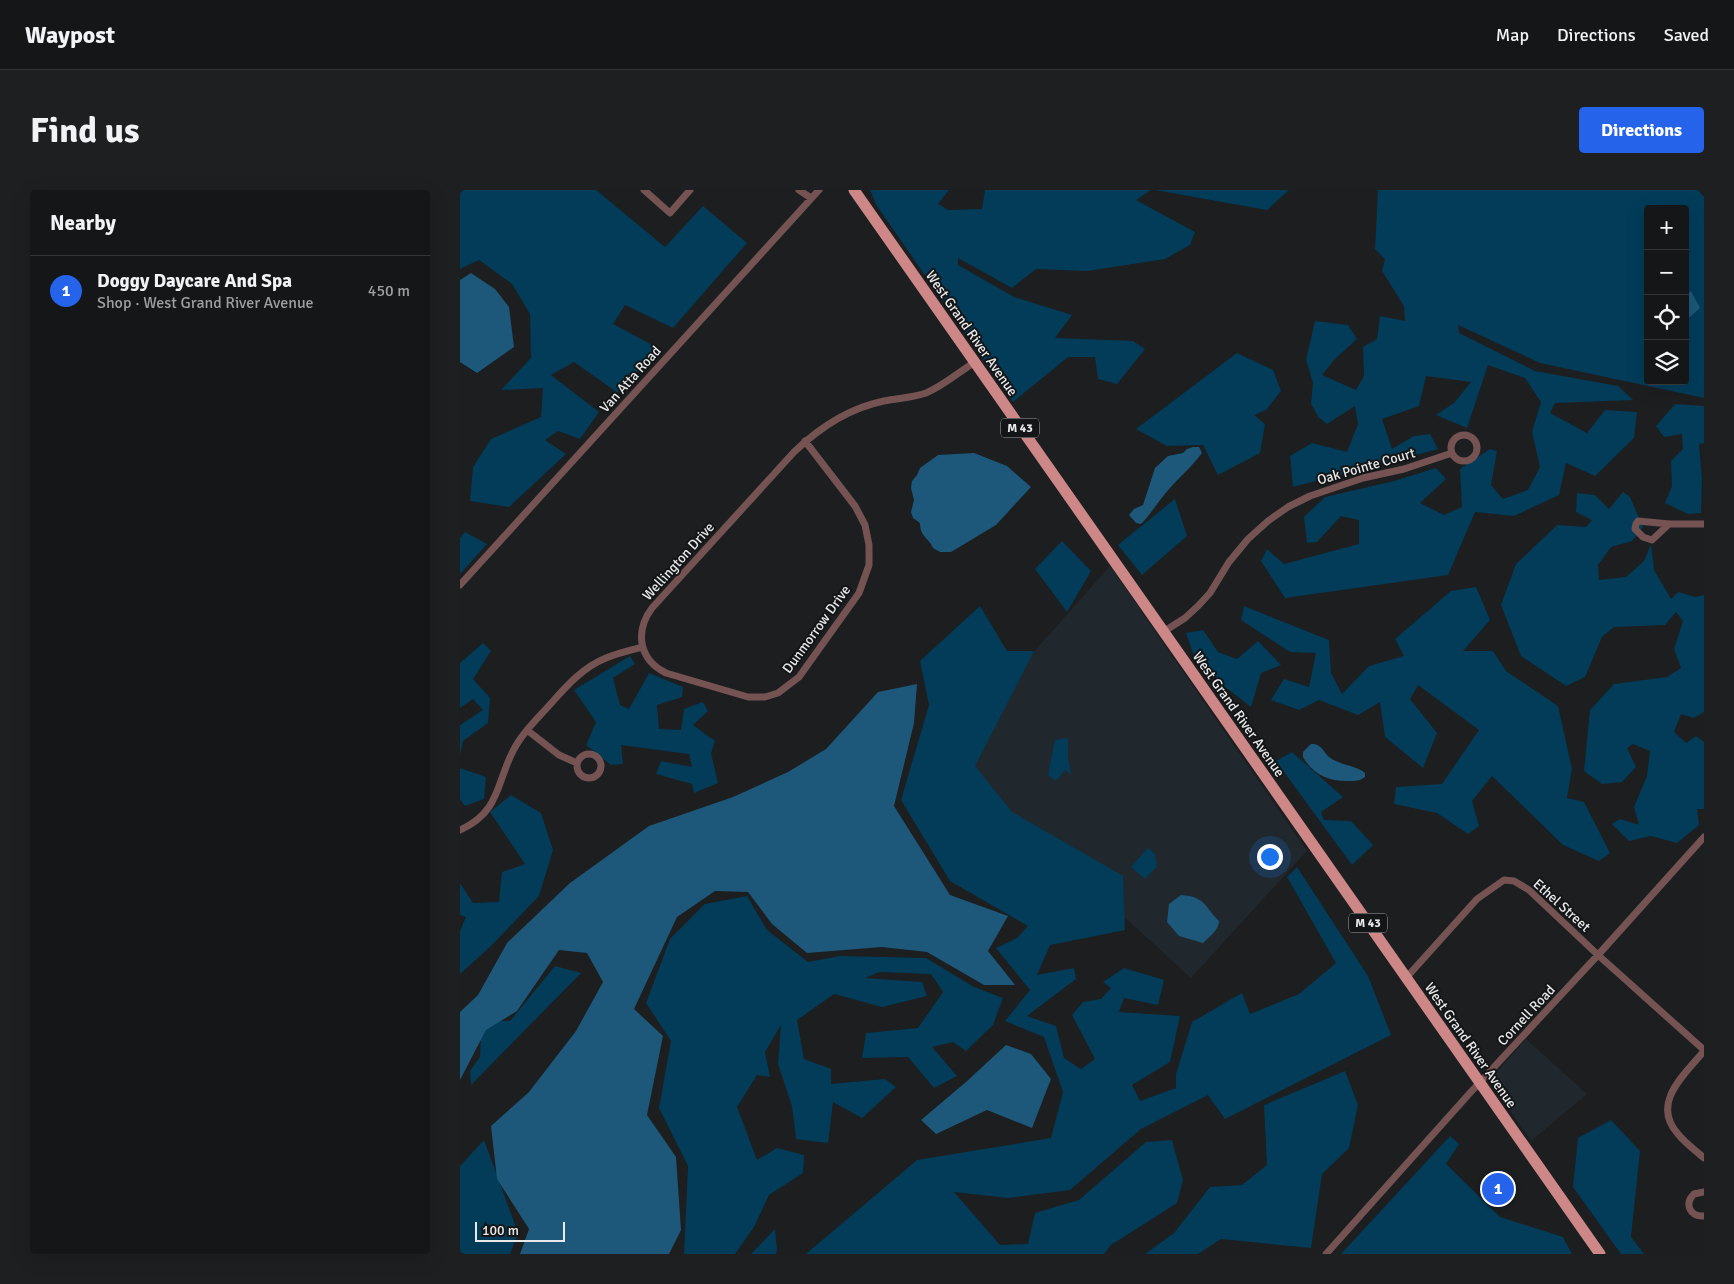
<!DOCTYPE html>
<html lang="en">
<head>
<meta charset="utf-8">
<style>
	body { margin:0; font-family:Signika,sans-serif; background:#1e1f21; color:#f1f3f6 }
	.controls { position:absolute; right:15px; top:15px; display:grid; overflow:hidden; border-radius:5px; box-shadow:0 5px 20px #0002 }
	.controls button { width:45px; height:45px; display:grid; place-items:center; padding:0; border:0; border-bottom:1px solid #343537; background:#151618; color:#f1f3f6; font:25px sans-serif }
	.scale { position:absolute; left:15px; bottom:12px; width:90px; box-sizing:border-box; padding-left:5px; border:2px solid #e8e9ea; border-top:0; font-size:14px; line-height:18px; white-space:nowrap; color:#e8e9ea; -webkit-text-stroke:4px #131516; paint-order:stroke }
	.you { position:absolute; left:809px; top:666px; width:18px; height:18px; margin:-12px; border:4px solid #fff; border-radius:50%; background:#1a73e8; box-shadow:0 0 0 8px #1a73e833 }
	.badge { display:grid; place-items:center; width:32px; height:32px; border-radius:50%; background:#2563eb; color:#fff; font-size:16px; font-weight:700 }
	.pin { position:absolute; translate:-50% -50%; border:2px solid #fff; box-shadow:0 1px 5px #0006 }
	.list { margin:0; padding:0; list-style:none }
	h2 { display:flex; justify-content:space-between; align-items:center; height:65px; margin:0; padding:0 20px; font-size:21px }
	h2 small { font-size:16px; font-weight:400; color:#9d9fa2 }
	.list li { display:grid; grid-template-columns:32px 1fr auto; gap:15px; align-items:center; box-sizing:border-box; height:70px; padding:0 20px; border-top:1px solid #343537 }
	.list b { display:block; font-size:19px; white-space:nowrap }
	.list p { margin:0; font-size:16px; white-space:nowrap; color:#9d9fa2 }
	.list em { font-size:16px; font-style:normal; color:#9d9fa2 }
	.icon { flex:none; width:28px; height:28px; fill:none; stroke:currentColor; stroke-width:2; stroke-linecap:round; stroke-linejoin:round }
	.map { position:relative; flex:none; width:1244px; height:1064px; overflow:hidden; border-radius:5px }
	header { display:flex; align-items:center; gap:30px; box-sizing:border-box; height:70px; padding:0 25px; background:#151618; border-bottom:1px solid #343537 }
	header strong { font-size:24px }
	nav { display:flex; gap:28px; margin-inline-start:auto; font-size:18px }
	.intro { display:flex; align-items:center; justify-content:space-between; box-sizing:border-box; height:120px; padding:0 30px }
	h1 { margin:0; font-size:35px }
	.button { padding:12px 22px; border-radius:5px; background:#2563eb; color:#fff; font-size:18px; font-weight:700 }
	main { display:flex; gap:30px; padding:0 30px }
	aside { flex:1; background:#151618; border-radius:5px; box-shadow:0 5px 20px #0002 }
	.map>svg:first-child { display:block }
	.built { fill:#20282d }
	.green { fill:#023c59; fill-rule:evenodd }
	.water { fill:#1d5779 }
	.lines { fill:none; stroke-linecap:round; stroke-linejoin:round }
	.street { stroke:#755353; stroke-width:7 }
	.primary { stroke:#ce8787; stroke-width:11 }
	.labels { text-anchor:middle; stroke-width:4; stroke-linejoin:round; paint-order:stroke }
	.shield { fill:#131516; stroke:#a8a9aa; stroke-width:1 }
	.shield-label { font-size:12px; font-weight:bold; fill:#e8e9ea }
	.street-label { font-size:14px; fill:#e8e9ea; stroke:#131516 }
</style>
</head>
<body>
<header>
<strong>Waypost</strong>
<nav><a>Map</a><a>Directions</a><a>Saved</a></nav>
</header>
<div class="intro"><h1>Find us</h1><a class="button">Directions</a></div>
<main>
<aside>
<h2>Nearby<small></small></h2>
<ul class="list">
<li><span class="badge">1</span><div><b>Doggy Daycare And Spa</b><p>Shop · West Grand River Avenue</p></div><em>450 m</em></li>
</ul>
</aside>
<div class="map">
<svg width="1244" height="1064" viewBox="0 0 1244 1064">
	<rect width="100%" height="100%" fill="#1c1e20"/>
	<path class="built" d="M650,376L847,661L731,788L672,734L478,570Z
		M1066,849L1127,904L1071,951L1036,900L1033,890L1035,884Z"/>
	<path class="green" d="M0,0H136L205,57L243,16L287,53L213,138L165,115L153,134L200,159L158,203L114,172L91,185L139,222L120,249L98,241L85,250L106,264L49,317L10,311L13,277L31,249L81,227L83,198L41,200L71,168L70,124L52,94L19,70L0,79Z
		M410,0H489L478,14L488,20L522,19L525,0H691L676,10L735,42L730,55L705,69L627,81L576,79L552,98L498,68V75L554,107L612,125L595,148L673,151L685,159L657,194L638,189L635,167H608L553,212L417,16Z
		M695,0H829L807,20Z
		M918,0H1238L1244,7V208L1080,173L998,135L999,143L1075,181L1158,196L1173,210L1095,213L1090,223L1127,243L1145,220L1177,222L1174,248L1135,286L1106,273L1099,305L1054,326L1015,322L988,385L825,408L801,371L807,359L824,374L899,354V330L881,326L857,352L847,353L844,327L865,307L934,291L976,278L986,289L960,313L984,325L1002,317L1000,279L1030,259L1037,261L1031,295L1043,309L1068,300L1080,277L1072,242L1081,212L1065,188L1028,175L1007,238L976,225L994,213L1011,192L966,186L959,216L922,229L932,259L954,246L970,244L978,259L833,297L830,266L852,253L887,262L898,234L895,216L867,234L859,228L851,214L853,193L846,170L855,131L888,135L897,149L875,169L862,185L896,200L904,186L903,157L917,149L920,126L945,131L944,116L922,81L925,69L915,59ZM1188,19H1225V191H1188Z
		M777,163L813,180L821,201L806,220L794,225L805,234L800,263L758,285L743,255L707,256L676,239Z
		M1215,214L1244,216V253L1239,254L1242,289L1241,323L1228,324L1205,313L1212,296L1211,271L1223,259L1222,244L1204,247L1196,236Z
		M1163,302L1170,307L1183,337L1172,351L1151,357L1138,375L1139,390L1166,387L1184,371L1191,354L1194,380L1211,409L1218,402L1235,407L1244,405V522L1234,528L1221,524L1214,542L1226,553L1236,546L1244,552V619H1237L1239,635L1217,653L1191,646L1169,651L1152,634L1160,629L1179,635L1174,617L1187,586L1190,561L1173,554L1167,558L1176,577L1162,592L1142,594L1124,581L1130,520L1154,494L1207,487L1221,478L1214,459L1223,431L1216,422L1205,435L1154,437L1142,447L1125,487L1106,496L1061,466L1041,415L1056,374L1097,335L1126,337L1132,330L1116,322L1117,303L1135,305L1149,319Z
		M715,309L727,346L682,385L658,355Z
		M5,342L27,354L0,384V348Z
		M602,351L631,381L607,422L575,379Z
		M1016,397L1030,430L1003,461H1033L1046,481L1098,516L1112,579L1107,608L1124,612L1150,663L1139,671L1103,655L1032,586L1012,611L1019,636L1008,644L977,623L934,614L936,597L982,594L1019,540L958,495L950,509L977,543L963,578L925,547L920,512L898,525L859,510L839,520L811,510L824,489L849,497L856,463L830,462L781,430L784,416L869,450L871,483L882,504L909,476L944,466L935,449L991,401Z
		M520,416L547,461H574L515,576L552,622L663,686L665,740L590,755L577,785L614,778L616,789L567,826L596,836L604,868L621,879L635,869L612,825L623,812L641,809L651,798L643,792L664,778L704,790L698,815L664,808L659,822L720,826L710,872L672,895L680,911L716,898V884L732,832L782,803L790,824L839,804L876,773L827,687L837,677L908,786L931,845L765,929L748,905L681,939L610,1000L548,1008L494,1002L540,1055L568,1054L575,1023L619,1010L686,952L712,950L723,990L717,1013L651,1055L644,1064H346L457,970L591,948L603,902L584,847L545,831L570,800L536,758L557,748L568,736L490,691L441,610L469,515L460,471Z
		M743,440L758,462L777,469L798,451L821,475L801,483L791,517L737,475L726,443Z
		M23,453L31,461L13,489L30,508L28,533L3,551L0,565V535L23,520L13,509L0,518V473Z
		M170,466L175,474L153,488L160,515L169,519L189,483L223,497L222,507L197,515L199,539L221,540L224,519L243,512L248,521L233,535L255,551L251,563L258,593L234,603L232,594L196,584L201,571L232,577L229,564L161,555L163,574L151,575L126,555L136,532L114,500Z
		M608,548V569L611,583L610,584L605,580L596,591L588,585L595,550Z
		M832,562L883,607L861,622L864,630L891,631L913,655L892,675L816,571Z
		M0,578L26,587L24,609L5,616L0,609Z
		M51,605L81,623L93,660L79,706L32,755L0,784V741L6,727L0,725V693L13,713L39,712L42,682L65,674L30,622Z
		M688,658L695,664L697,676L685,689L671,677Z
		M287,706L307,740L348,772L380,766L466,768L514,797L543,808L533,835L506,861L493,852L472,857L497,886L474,898L448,867L402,868L406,843L458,838L483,802L471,784L419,782L405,788L462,792L467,806L422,817L374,804L337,830L344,869L371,879V894L425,889L436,897L402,928L373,912L368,953L336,949L332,916L318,874L321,835L305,862L310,887L297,885L277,917L297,970L317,958L344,965L343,983L309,1005L294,1037L275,1064H224L228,976L199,918L211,851L186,813L210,749L245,714Z
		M95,776L121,783L11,895L10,881L20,867L22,831H50Z
		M885,881L898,915L889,958L862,984L851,1058L761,1049L738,1064H685L714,1043L750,997L782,995L807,975L804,915Z
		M1151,930L1180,961L1171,1047L1184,1064H1161L1113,997L1118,948Z
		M990,946L999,954L986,974L1040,1027L1103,1047L1112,1064H881Z
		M24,950L58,1043L50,1064H0V976Z
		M315,1039L317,1060L316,1064H291Z"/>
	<path class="water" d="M11,83L35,99L49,117L54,157L17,183L0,172V90Z
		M1231,101L1240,118L1225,131V105Z
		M733,257H739L742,263C731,278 716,290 704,305C696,315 690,325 681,334L676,333L669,325L674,319L683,315L695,278L708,266L723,263L727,259Z
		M514,263L547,276L571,297L536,335L491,362H480L473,358C469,348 460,347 460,333L453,328L451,322L454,310L451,298L452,291L457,285L460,278L478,265Z
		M457,494L454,533L434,616L490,705L548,726L528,761L555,795H524L467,762L422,757L347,763L312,734L288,702L255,701L217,727L174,819L203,846L187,925L216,967L221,1040L209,1064H60L69,1039L37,989L31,936L69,902L116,841L143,792L127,763L99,760L57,821L26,840L0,890V822L18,805L47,753L110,693L189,636L273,607L328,582L366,559L418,502Z
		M851,554C861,553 863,561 869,567C879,575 898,576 905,583V587C900,591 896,591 890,591C870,592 853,585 843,567V562Z
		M721,705C746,707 744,716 759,731C759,740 749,747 743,753L719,746L707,732L709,714Z
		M546,855L571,864L591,889L572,938L527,920L476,944L461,930L506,892Z"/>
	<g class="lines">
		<path class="street" d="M184,0L210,23L230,0
			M339,0L351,8
			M991 258a13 13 0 1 1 26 0a13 13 0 1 1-26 0Z
			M345,251L395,316L405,335L409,355V375L399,403L339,487L318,503L305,507H288L206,483C178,469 175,441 192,418L334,262C359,238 389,218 424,211C438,208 452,208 466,203C483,196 499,182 515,172
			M1209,334L1192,350L1183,347L1175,339L1176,334L1178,331L1209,334H1244
			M0,395L359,0
			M703,442L725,428L738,416L750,403L769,372L788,349L808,331L828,317L850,306L903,288L944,279L992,263
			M67,540L99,565L117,573
			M117 576a12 12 0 1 1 24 0a12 12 0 1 1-24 0Z
			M0,640C40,622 36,594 53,561C61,545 74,532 86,519C104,499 121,478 146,468C158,463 171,460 183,457
			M946,788L1017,709L1044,690L1054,691L1069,700L1138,765L1244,860
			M1244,861C1225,884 1190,913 1218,944C1225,953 1235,960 1244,968
			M1244,1002L1234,1004C1224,1014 1230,1027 1244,1026
			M866,1064L1009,904L1138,765L1244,647"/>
		<path class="primary" d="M394,0L1140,1064"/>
	</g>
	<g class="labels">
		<g class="shield">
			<rect x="541" y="228.5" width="38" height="19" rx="4"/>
			<rect x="889" y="723.5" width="38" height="19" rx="4"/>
		</g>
		<g class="shield-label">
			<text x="560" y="242">M 43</text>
			<text x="908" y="737">M 43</text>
		</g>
		<g class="street-label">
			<text transform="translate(512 143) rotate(55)" y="5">West Grand River Avenue</text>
			<text transform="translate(170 189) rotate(-48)" y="5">Van Atta Road</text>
			<text transform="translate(906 276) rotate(-16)" y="5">Oak Pointe Court</text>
			<text transform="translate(218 371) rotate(-48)" y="5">Wellington Drive</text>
			<text transform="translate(356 439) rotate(-54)" y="5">Dunmorrow Drive</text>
			<text transform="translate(779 524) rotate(55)" y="5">West Grand River Avenue</text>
			<text transform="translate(1102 715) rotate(42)" y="5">Ethel Street</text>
			<text transform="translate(1066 825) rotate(-47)" y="5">Cornell Road</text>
			<text transform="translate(1011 855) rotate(55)" y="5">West Grand River Avenue</text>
		</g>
	</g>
</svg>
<div class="controls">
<button>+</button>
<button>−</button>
<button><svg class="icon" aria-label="locate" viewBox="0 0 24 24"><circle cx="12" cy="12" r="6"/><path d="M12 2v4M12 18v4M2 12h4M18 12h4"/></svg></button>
<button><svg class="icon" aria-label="layers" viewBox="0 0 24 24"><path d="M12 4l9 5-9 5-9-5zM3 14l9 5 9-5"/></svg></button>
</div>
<div class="scale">100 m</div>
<div class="you"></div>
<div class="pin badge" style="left:1038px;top:999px">1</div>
</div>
</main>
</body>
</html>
